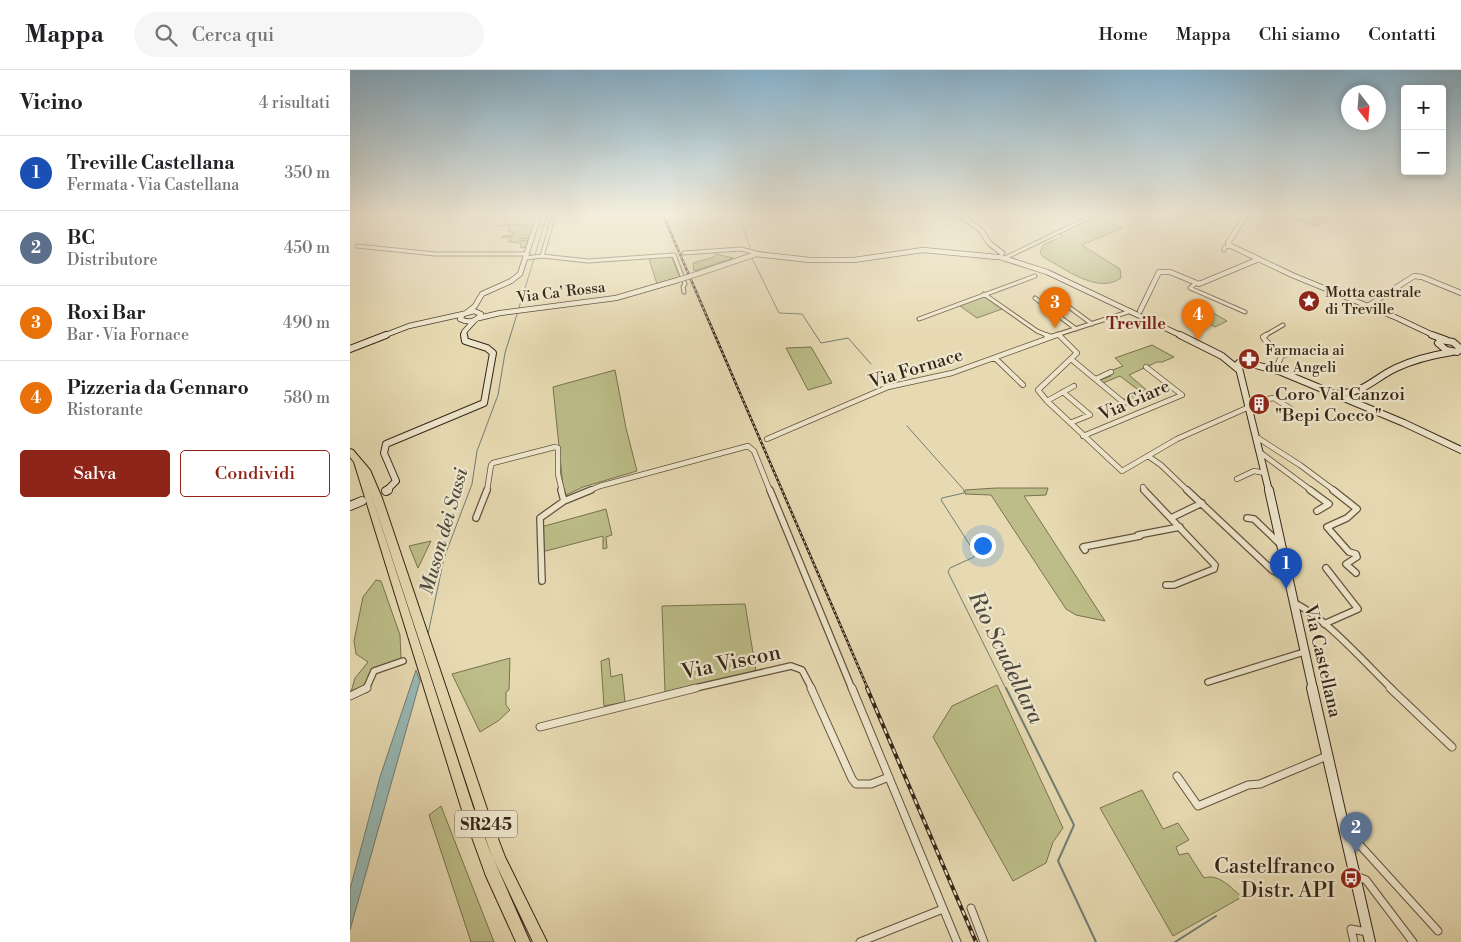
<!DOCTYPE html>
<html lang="it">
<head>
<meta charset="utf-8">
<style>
	body { margin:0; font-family:"Libre Bodoni",serif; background:#f6f6f6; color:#202124 }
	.controls { position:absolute; right:15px; top:15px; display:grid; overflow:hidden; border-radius:5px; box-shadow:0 2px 8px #0003 }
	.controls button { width:45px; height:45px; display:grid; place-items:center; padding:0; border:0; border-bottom:1px solid #e0e0e0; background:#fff; color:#202124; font:25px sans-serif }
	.compass { position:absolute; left:991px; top:15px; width:45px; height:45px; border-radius:50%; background:#fff; box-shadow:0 2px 8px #0003; rotate:163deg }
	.you { position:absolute; left:632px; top:475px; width:18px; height:18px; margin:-12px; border:4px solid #fff; border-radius:50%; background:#1a73e8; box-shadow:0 0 0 8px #1a73e833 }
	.badge { display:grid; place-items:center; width:32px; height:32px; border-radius:50%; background:#8f2418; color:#fff; font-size:16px; font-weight:700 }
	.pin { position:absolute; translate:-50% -41px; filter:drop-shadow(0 1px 2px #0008) }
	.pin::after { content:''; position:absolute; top:26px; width:18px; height:15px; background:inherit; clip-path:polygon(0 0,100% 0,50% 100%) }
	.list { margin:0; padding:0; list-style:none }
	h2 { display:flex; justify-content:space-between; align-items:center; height:65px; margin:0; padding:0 20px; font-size:21px }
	h2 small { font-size:16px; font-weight:400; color:#757577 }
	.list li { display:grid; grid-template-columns:32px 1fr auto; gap:15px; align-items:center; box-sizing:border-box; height:75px; padding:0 20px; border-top:1px solid #e0e0e0 }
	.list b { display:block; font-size:19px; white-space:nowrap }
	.list p { margin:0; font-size:16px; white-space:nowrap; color:#757577 }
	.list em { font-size:16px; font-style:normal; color:#757577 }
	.actions { display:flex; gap:10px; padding:15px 20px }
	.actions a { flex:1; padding:11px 0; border:1px solid #8f2418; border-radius:5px; text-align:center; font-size:18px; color:#8f2418 }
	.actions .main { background:#8f2418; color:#fff }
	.icon { flex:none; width:28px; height:28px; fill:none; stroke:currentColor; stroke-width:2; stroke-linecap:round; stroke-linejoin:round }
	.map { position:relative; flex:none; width:1111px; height:872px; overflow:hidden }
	header { display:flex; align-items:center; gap:30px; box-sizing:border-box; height:70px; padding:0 25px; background:#fff; border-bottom:1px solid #e0e0e0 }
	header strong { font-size:24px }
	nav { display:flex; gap:28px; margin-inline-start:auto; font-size:18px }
	.search { width:350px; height:45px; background:#f6f6f6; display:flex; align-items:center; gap:12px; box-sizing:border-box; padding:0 18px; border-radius:28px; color:#757577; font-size:19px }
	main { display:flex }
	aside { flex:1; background:#fff }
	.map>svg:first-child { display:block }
	.green { fill:#bcbd88; stroke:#787250 }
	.water { fill:#98b9b4; stroke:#707e76 }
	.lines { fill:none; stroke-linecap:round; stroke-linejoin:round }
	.stream-far1 { stroke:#707e76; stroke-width:1 }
	.stream { stroke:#707e76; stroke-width:2 }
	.street-far3-casing { stroke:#62533e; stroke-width:5 }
	.street-far2-casing { stroke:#62533e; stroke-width:6 }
	.street-far1-casing { stroke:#62533e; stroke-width:8 }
	.street-casing { stroke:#62533e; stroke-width:9 }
	.secondary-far3-casing { stroke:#352618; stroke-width:6 }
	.secondary-far2-casing { stroke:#352618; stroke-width:8 }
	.secondary-far1-casing { stroke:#352618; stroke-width:10 }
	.secondary-casing { stroke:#352618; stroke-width:12 }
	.highway-casing { stroke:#352618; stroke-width:2 }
	.street-far3 { stroke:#efe7cd; stroke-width:3 }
	.street-far2 { stroke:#efe7cd; stroke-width:4.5 }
	.street-far1 { stroke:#efe7cd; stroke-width:5.5 }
	.street { stroke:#efe7cd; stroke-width:7 }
	.secondary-far3 { stroke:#efe7cd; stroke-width:4.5 }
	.secondary-far2 { stroke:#efe7cd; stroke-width:6 }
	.secondary-far1 { stroke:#efe7cd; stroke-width:8 }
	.secondary { stroke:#efe7cd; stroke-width:10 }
	.highway { fill:#e7dab2; fill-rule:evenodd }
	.rail-far1-casing { stroke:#352618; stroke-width:2.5 }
	.rail-casing { stroke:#352618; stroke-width:4 }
	.rail-far1 { stroke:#efe7cd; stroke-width:1; stroke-dasharray:2.5; stroke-linecap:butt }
	.rail { stroke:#efe7cd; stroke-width:2; stroke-dasharray:5.5; stroke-linecap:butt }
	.secondary-bridge-casing { stroke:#352618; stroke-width:6; stroke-linecap:butt }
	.secondary-bridge { stroke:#efe7cd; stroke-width:4.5 }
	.labels { text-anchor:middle; stroke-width:4.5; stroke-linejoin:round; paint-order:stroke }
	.far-street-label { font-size:15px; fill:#352618; stroke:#efe7cd }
	.far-poi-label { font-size:15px; fill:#352618; stroke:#efe7cd; text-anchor:start }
	.far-quarter-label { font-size:16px; font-weight:bold; fill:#7a1f14; stroke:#efe7cd }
	.shield { fill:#efe7cd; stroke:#6d604e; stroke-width:1 }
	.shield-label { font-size:16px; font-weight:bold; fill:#352618 }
	.street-label { font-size:18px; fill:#352618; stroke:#efe7cd }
	.poi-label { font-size:18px; fill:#352618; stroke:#efe7cd; text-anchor:start }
	.water-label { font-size:19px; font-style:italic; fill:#4e4b3f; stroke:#efe7cd }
	.near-street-label { font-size:21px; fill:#352618; stroke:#efe7cd }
	.near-poi-label { font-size:21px; fill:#352618; stroke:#efe7cd; text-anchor:end }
	.near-water-label { font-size:22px; font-style:italic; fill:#4e4b3f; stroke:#efe7cd }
</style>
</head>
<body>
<header>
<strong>Mappa</strong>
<div class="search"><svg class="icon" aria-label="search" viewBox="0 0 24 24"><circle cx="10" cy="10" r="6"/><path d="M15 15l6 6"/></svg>Cerca qui</div>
<nav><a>Home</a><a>Mappa</a><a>Chi siamo</a><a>Contatti</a></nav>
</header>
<main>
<aside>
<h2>Vicino<small>4 risultati</small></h2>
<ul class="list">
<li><span class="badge" style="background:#1a4fb4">1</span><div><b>Treville Castellana</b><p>Fermata · Via Castellana</p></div><em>350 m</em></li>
<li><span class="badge" style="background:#5c6f8a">2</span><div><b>BC</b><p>Distributore</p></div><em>450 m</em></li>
<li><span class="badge" style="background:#e8710a">3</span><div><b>Roxi Bar</b><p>Bar · Via Fornace</p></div><em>490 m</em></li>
<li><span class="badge" style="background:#e8710a">4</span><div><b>Pizzeria da Gennaro</b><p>Ristorante</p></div><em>580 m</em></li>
</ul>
<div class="actions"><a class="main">Salva</a><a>Condividi</a></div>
</aside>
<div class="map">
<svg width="1111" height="872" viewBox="0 0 1111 872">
	<rect width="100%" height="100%" fill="#e7dab2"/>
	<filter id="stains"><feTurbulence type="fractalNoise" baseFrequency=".004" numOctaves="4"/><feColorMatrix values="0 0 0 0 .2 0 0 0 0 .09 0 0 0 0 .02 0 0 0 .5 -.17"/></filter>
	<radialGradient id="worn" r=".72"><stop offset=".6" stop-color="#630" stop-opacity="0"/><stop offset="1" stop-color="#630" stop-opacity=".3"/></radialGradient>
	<path class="green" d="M933,145H961L976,150L966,156Z
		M744,146L772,158L732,175L770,199L771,208C748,225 714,198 693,187L690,182L693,175L713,166L708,163Z
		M162,154L183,156L180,168L170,169V171L179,170L177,177L171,178L170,173L159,172L161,167L152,168L153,166L162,165L163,162H158L160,155L147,156Z
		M366,184L383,188L344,201L343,193L364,187Z
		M321,186L330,208L307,214L299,189Z
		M633,226L652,239L627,248L610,236Z
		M851,236L877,251L865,257L838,241Z
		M802,275L824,287L812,292H807L779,305L800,323L777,332L774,329L791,322L770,306L753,313L750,310L761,306L759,304L760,301L773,296L765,288Z
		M461,277L482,313L458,320L436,278Z
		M265,300L276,358L287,401L233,417L214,426L203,317Z
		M646,418H698L696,425L674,426L755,551L726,545L716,539L641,425L615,424V420Z
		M256,439L262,465L256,467L257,478L253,479V466L192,482L191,457Z
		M81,471L68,498L59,476Z
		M26,510L31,511L50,565L51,589L25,598L15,617L1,622L5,608L18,592L6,584L4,571L13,527Z
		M395,534L406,601L315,622L312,536Z
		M160,588L159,620L156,622V635L160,640L148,651L130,662L102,604Z
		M259,588L261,607L272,604L275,632L254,636L251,591Z
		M647,615L713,758L703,772L696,793L663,811L583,667L602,636Z
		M792,720L813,759L828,753L839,770L826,777L829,785L838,783L854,808C869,803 881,818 892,827L823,866L750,738Z
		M91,736L144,872H121L79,745Z"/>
	<path class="water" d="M66,600L70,611L0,860V819L30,707Z"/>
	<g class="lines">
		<path class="stream-far1" d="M389,145L400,177
			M185,185L197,145
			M402,188L429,243L452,244L471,273L498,268L521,294
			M557,356L614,420V423L592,428L591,430L625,483L624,487L600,498L598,502L656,619
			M78,564L94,488L122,414L127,381L148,325L155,283L184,189"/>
		<path class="stream" d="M656,618L724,755L708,791L746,872
			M825,872L866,846"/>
		<g class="street-far3-casing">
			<path id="street-far3" d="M7,176L85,184H178
				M874,180L875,177L881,176
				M334,183L391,179L410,184
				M192,186L204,145
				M657,187L744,145
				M176,188L192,186L238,191L324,185L335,214L333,217L334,222
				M845,214L840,218L895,242
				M634,224L687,261L699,266
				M685,228L726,259
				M702,237L715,234L742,254
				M569,249L685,206
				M708,264L710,266
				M703,266L781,241
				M914,266L933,255"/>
		</g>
		<g class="street-far2-casing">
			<path id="street-far2" d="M696,265L701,267
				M709,265L727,283L688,320L697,331L772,401L827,369L899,337
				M916,265L913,267L915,270L932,285L925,300
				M932,285L970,278
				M645,288L673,315
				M721,289L774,333
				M746,309L761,302
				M713,322L740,345L720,353
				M697,331L724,316
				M898,332L924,328L941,339
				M733,366L832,325L796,297
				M908,368L950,395L985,421
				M417,369L538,317L602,303L707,265
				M911,383L962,421
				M798,386L811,395L838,421
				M887,409L904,401L915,403
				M793,417L795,421
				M137,421L141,395L143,393L205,377L208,378V404L212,421
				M238,421L250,416L398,376L404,381L420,421"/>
		</g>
		<g class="street-far1-casing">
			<path id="street-far1" d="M211,420L214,431
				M420,420L502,619
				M794,420L865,495L864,499L824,515H816
				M837,420L922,500L938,509
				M960,420L979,434L967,441
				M983,420L1007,439L997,448L977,457L999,482L1006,484L1007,487L996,494L1006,503
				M126,448L137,420
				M821,448L852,433
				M897,448L904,449L930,474
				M788,465L830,457
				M735,480L733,477L790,466
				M920,496L929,499L936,497
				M192,511L190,448L214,431L241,420
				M944,533C975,547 1016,594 1042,619
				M974,554L1008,539L976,498
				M858,612L954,582
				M16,619L24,601L53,591
				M341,619L441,596L452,600L462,619"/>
		</g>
		<g class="street-casing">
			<path id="street" d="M461,618L502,709L506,714H521L539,707
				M502,618L607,872
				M1040,618L1102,677
				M0,626L17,618
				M190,657L346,618
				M827,706L848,736L898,715L910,714L977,686
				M995,769L1008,773L1088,861
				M1004,805L1016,810L1063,872
				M621,838L634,872
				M510,872L593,839
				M1004,872L1001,859L1017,862"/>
		</g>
		<g class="secondary-far3-casing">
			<path id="secondary-far3" d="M610,145L631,160L639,173L652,183
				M896,145L878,173L881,176L942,205L1047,248L1085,266
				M650,187L697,202L832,266
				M350,203L406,184L460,190H504L573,180L647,187
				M1018,236L1064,206L1072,207L1111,223
				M124,241L131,244C126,252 118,253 110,249L113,244Z
				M790,241L809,202H820L849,214L909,189
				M116,243L125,236L132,224L161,211L170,204L189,145
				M129,248L150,243L266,228L328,210
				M33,266L59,256L113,244
				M114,266V262L124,251"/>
		</g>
		<g class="secondary-far2-casing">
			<path id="secondary-far2" d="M830,265L872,286L889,300
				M1082,265L1096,270
				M1091,270L1103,272L1111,279L1107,282L1096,280L1088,273Z
				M0,279L36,265
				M889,293L902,294L932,302
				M888,294L919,421
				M929,301L1054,353L1111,380
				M990,323C1013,324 1026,307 1046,298C1063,290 1083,285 1102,282
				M36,421L46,411L34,383L36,374L134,333L143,283L137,278L115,271L114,265"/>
		</g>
		<g class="secondary-far1-casing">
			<path id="secondary-far1" d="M919,420L963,619
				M36,421L38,420
				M0,436L12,431"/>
		</g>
		<g class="secondary-casing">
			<path id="secondary" d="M962,618L1020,872"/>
		</g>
		<g class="highway-casing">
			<path id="highway" d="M0,379L3,380L20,400L32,428L138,742L155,787L197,872H183L144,790L180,872H166L136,806L111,737L4,392L0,387ZM18,415L126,742L143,789L123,737Z"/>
		</g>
		<use href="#street-far3" class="street-far3"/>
		<use href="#street-far2" class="street-far2"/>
		<use href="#street-far1" class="street-far1"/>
		<use href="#street" class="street"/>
		<use href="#secondary-far3" class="secondary-far3"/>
		<use href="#secondary-far2" class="secondary-far2"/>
		<use href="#secondary-far1" class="secondary-far1"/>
		<use href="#secondary" class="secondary"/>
		<use href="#highway" class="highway"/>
		<g class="rail-far1-casing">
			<path id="rail-far1" d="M313,145L518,619"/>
		</g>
		<g class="rail-casing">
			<path id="rail" d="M517,618L626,872"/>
		</g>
		<use href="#rail-far1" class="rail-far1"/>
		<use href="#rail" class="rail"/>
		<g class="secondary-bridge-casing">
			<path id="secondary-bridge" d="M328,210L350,203"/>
		</g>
		<use href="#secondary-bridge" class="secondary-bridge"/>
	</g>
	<linearGradient id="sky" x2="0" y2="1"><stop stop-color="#88b6d3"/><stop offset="0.54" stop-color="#f4eedc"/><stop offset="1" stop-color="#f4eedc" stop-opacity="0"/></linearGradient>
	<rect width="1111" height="267" fill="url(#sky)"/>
	<defs>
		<g id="sight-disc" transform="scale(1.125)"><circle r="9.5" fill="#8f2418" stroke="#efe7cd"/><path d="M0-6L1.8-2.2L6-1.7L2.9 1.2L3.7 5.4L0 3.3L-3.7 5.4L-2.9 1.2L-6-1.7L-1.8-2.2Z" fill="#fff"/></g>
		<g id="pharmacy-disc" transform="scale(1.125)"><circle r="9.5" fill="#8f2418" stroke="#efe7cd"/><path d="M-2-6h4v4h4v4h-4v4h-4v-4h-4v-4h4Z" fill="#fff"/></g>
		<g id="building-disc" transform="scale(1.125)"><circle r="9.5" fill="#8f2418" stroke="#efe7cd"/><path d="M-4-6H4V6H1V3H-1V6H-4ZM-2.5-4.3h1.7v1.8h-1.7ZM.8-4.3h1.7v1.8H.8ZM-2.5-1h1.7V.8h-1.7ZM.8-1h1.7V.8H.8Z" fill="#fff"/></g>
		<g id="bus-disc" transform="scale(1.125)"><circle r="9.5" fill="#8f2418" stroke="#efe7cd"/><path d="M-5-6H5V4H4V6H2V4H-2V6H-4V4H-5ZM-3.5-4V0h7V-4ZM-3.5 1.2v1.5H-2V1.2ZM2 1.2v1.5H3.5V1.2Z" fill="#fff"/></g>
	</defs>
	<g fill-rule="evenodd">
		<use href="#sight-disc" x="959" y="231"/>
		<use href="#pharmacy-disc" x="899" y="289"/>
		<use href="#building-disc" x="909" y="334"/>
		<use href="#bus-disc" x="1001" y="808"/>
	</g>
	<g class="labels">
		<g class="far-street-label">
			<text transform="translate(211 222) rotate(-7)" y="5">Via Ca' Rossa</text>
		</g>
		<g class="far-poi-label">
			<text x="975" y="227">Motta castrale<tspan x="975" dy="17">di Treville</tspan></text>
			<text x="915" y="285">Farmacia ai<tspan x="915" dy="17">due Angeli</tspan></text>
		</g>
		<g class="far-quarter-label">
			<text x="786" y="259">Treville</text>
		</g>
		<rect class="shield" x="105" y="740.5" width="62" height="27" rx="4"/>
		<g class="shield-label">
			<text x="136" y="760">SR245</text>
		</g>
		<g class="street-label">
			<text transform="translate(566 298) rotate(-17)" y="6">Via Fornace</text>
			<text transform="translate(784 330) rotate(-24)" y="6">Via Giare</text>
			<text transform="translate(973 591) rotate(77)" y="6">Via Castellana</text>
		</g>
		<g class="poi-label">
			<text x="925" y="330">Coro Val Canzoi<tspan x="925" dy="21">"Bepi Cocco"</tspan></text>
		</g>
		<g class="water-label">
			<text transform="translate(93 461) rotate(-74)" y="7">Muson dei Sassi</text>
		</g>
		<g class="near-street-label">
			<text transform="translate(381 592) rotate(-12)" y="7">Via Viscon</text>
		</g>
		<g class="near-poi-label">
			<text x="985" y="803">Castelfranco<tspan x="985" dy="24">Distr. API</tspan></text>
		</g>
		<g class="near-water-label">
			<text transform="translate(657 587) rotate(64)" y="8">Rio Scudellara</text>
		</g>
	</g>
	<rect width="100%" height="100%" filter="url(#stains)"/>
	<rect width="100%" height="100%" fill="url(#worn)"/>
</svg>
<div class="controls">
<button>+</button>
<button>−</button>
</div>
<svg class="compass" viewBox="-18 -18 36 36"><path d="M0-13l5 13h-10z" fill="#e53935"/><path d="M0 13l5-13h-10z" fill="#757577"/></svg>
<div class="you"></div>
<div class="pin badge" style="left:936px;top:519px;background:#1a4fb4">1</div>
<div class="pin badge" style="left:1006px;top:783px;background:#5c6f8a">2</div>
<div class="pin badge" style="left:705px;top:258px;background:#e8710a">3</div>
<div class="pin badge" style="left:848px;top:270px;background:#e8710a">4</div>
</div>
</main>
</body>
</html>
